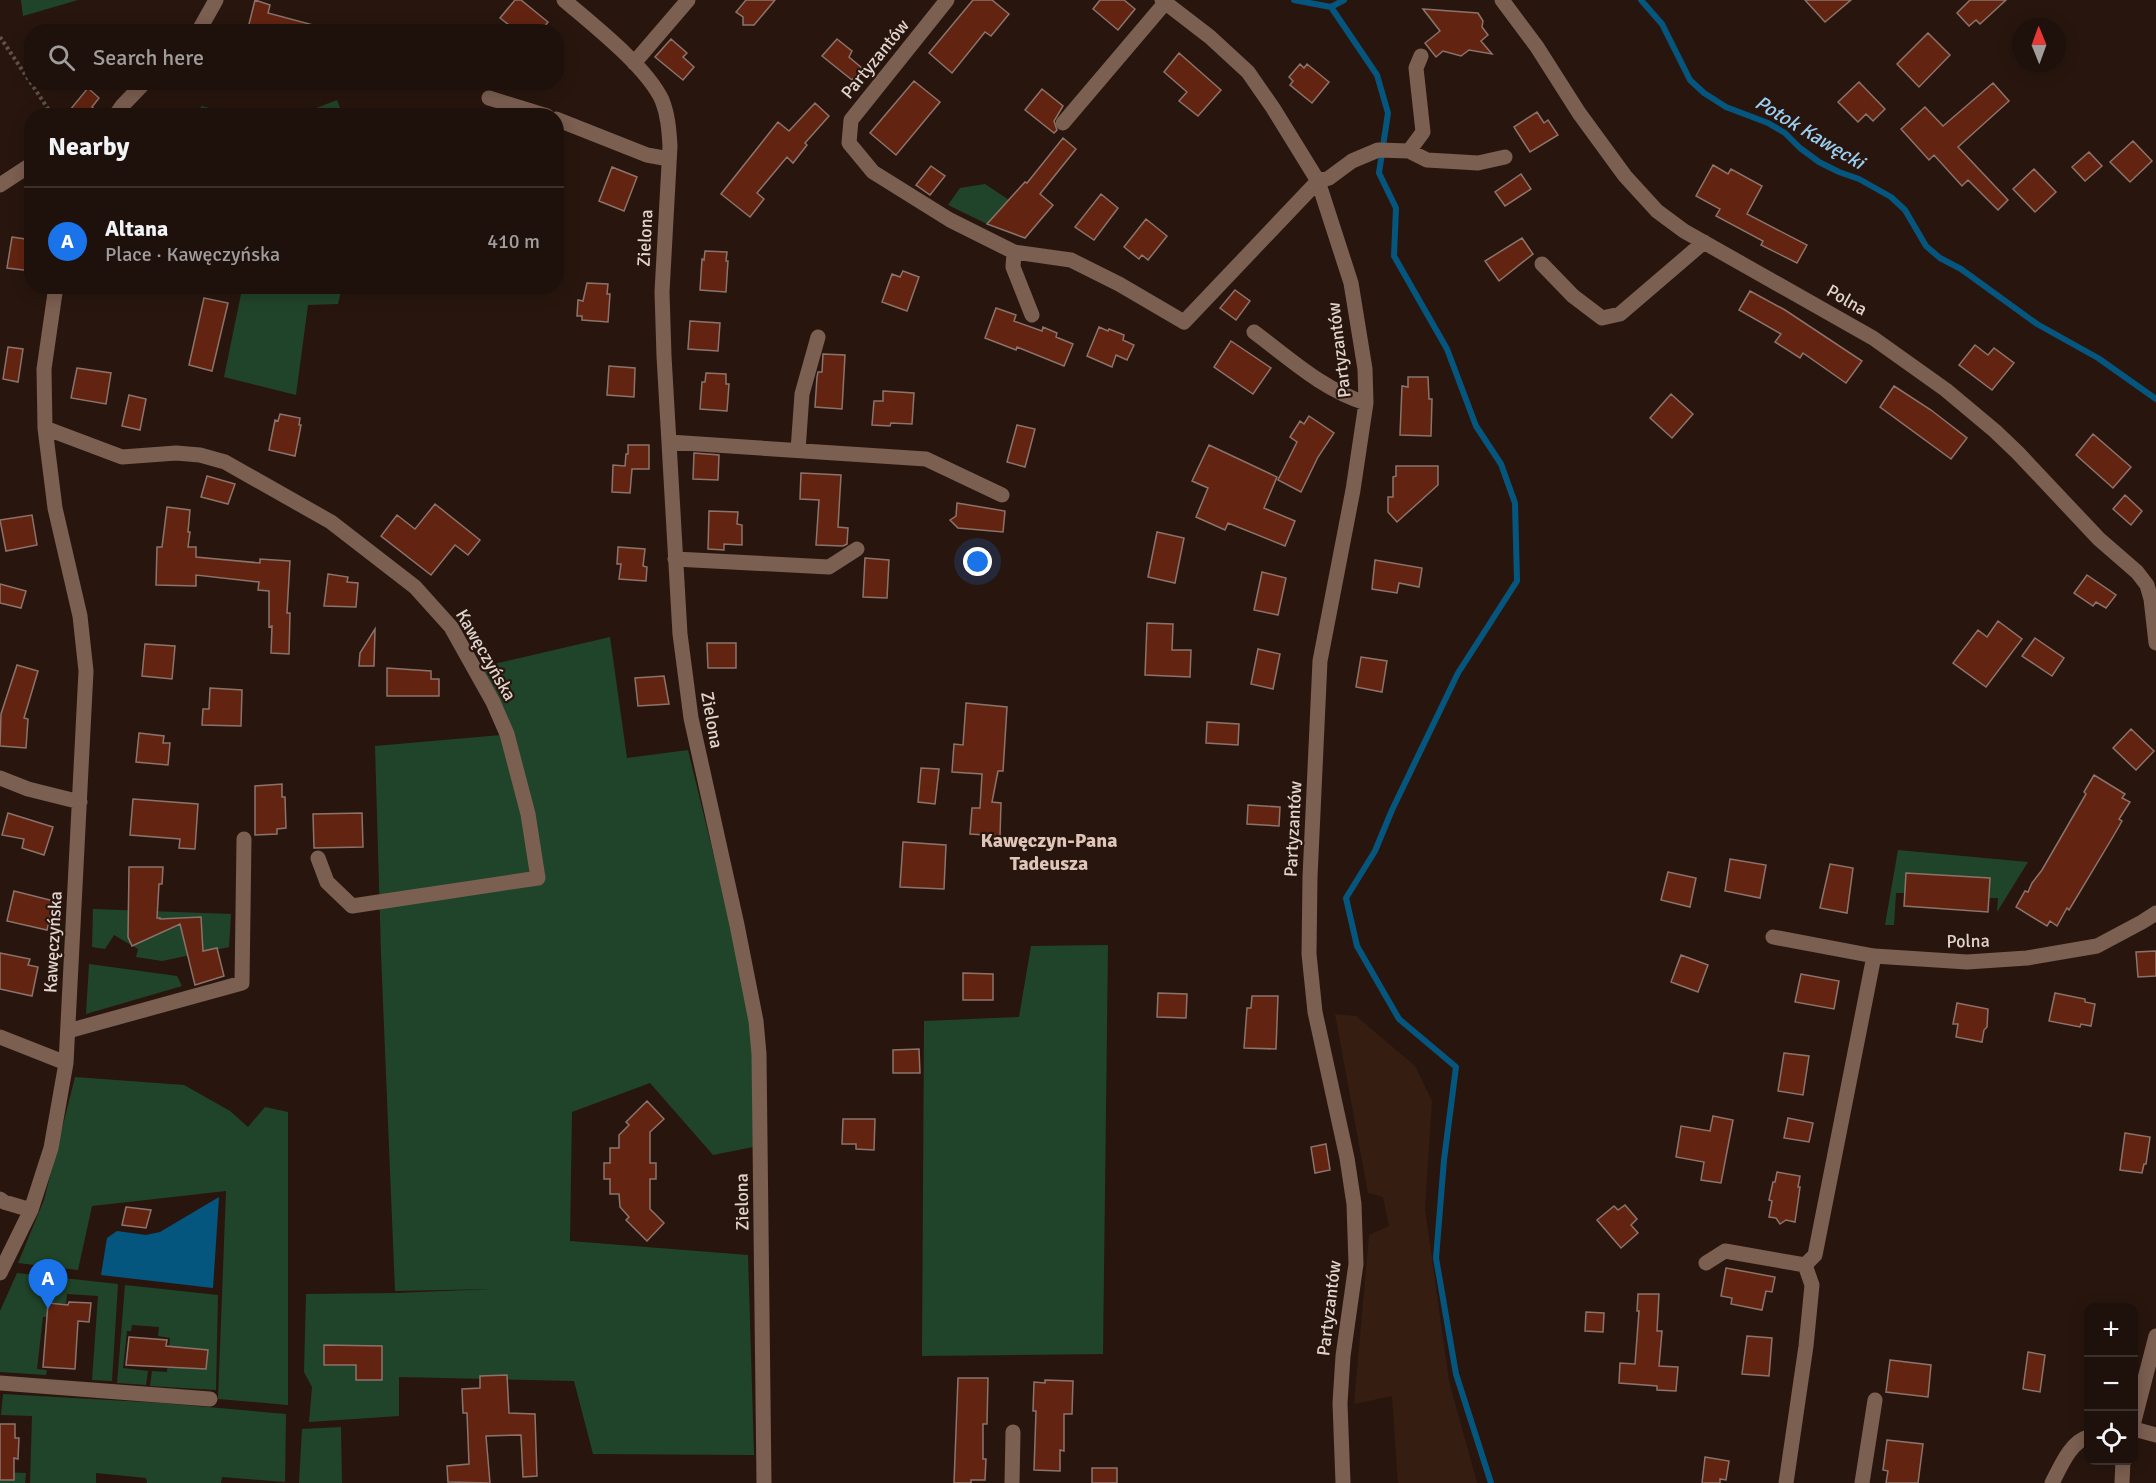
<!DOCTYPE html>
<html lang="en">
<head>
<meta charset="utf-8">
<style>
	body { margin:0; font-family:Signika,sans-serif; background:#261913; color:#f1f3f6 }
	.controls { position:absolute; right:18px; bottom:18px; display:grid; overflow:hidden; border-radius:12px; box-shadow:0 3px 15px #0003 }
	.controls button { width:54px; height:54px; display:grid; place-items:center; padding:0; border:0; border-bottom:2px solid #3c302b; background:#1e100a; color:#f1f3f6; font:30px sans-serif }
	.compass { position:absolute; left:2012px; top:18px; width:54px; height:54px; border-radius:50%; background:#1e100a; box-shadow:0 3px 15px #0003; rotate:359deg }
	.you { position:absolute; left:978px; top:562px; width:21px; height:21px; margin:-15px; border:4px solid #fff; border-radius:50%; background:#1a73e8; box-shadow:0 0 0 9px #1a73e833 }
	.badge { display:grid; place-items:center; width:39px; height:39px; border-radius:50%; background:#1a73e8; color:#fff; font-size:20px; font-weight:700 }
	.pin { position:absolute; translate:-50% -50px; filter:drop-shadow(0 2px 3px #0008) }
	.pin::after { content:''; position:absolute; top:32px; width:21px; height:18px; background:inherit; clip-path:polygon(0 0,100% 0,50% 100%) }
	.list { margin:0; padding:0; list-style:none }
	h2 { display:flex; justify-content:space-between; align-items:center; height:78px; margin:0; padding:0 24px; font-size:26px }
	h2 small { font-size:20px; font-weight:400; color:#a19d9c }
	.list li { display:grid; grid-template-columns:39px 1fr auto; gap:18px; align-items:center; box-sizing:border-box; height:108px; padding:0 24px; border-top:2px solid #3c302b }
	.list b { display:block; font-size:22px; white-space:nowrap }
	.list p { margin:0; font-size:20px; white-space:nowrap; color:#a19d9c }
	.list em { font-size:20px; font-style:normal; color:#a19d9c }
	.icon { flex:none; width:33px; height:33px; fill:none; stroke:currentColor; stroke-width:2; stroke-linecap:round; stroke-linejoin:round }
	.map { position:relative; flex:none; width:2156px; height:1483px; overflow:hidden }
	.search { position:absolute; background:#1e100a; box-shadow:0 3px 15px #0003; left:24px; top:24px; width:540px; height:66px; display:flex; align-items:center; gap:15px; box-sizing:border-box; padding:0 21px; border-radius:24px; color:#a19d9c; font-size:22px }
	.panel { position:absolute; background:#1e100a; box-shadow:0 3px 15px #0003; left:24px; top:108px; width:540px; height:186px; border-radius:24px }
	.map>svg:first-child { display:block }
	.built { fill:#351d12 }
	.green { fill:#204429 }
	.water { fill:#05567f }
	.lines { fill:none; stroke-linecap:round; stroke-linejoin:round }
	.stream { stroke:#05567f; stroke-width:6 }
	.building { fill:#622410; stroke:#8b736b; stroke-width:1.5 }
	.path { stroke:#63524b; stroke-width:4; stroke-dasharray:3 3; stroke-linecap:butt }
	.minor { stroke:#7b5f51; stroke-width:15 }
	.labels { text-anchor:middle; stroke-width:4.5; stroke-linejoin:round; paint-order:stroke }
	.street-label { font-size:18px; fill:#e1d4ce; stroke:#28160e }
	.water-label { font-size:20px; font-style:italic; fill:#9acef3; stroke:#28160e }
	.neighbourhood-label { font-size:20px; font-weight:bold; fill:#dec4b9; stroke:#28160e }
</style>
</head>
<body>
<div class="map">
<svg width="2156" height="1483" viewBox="0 0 2156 1483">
	<rect width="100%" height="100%" fill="#28160e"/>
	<path class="built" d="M1335,1014L1356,1016L1415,1066L1432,1101L1425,1209L1449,1381L1477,1483H1398L1392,1396L1354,1404L1369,1235L1389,1226L1383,1197L1368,1193Z"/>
	<path class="green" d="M21,0H78L23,16Z
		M337,100L343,115H298Z
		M201,106L240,115H199Z
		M985,184L1009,200L987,224L948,205L960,188Z
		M164,286H342V287L338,304L308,305L296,395L224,377L241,294L162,293Z
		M610,637L627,758L688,750L726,906L752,1028L753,1147L713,1155L650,1083L572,1112L570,1241L748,1255L754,1455L593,1454L574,1381L399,1377V1416L309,1422L312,1387L304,1372L306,1294L397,1293L491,1289L395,1291L381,954L375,746L513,734L481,667Z
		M1898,850L2028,862L1997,912L1998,898H1989L1990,878L1906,873L1905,893H1896L1894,925H1885Z
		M93,909L231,914L229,947L162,961L136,957L138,949L114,935L105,949L92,947Z
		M1108,945L1103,1354L922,1356L924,1021L1019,1017L1031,946Z
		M89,964L177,976L182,986L86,1014Z
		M75,1077L184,1085L230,1111L248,1127L265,1107L288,1112V1405L218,1399L226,1191L92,1206L78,1270L18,1263L44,1200Z
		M17,1273L118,1284L112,1381L92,1380L98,1296L67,1294L65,1317H43L37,1369L47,1370L46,1375L0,1372V1311Z
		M125,1285L218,1295L216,1390L150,1386L152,1371L167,1372L170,1338L158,1336L159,1327L132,1325L131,1331H127L123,1368L148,1371L146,1385L117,1383Z
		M3,1394L162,1403L286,1414L285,1482L222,1477L221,1483H147L146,1478L96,1473V1483H30L32,1416L1,1415Z
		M341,1427L342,1483H299L302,1429Z
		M0,1472L26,1473L25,1483H0Z"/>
	<path class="water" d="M219,1197L213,1288L101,1275L107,1238L117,1231L146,1235L160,1232Z"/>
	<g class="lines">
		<path class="stream" d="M1294,0L1331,7L1344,0
			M1641,0L1662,24L1690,80L1704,93L1726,107L1768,123L1785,133L1800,148L1819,162L1839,172L1859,179L1891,197L1905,210L1926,246L1940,258L1961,269L2037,324L2098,358L2156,399
			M1331,7L1377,75L1388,113L1379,173L1396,208L1394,256L1447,349L1476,426L1501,464L1515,503L1517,581L1458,673L1392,810L1375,851L1346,898L1357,946L1399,1019L1456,1067L1444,1160L1436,1258L1456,1374L1491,1483"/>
	</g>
	<path class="building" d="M255,0L270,5L268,13L317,26V32H247Z
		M515,0H521L548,22L540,32H518L500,18Z
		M746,0H775L754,25H743V17L736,12Z
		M973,0H992L1009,14L991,36L985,32L952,73L929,53Z
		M1100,0H1124L1135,9L1118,30L1093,9Z
		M1805,0H1851L1825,22Z
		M1970,0H2006L1980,24L1976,20L1969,26L1957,13Z
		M1423,9L1478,13L1483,21L1482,27L1488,35L1481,41L1492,54L1469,50L1461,56L1443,51L1436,57L1425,43L1440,31Z
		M1928,33L1950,55L1919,87L1897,64Z
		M671,39L687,53L683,57L694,67L683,80L655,57Z
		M837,39L852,51L849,57L862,68L852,80L822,56Z
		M1179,53L1221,90L1198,116L1179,101L1187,92L1164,72Z
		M1300,64L1304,68L1307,64L1329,82L1312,103L1290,85L1293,81L1289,77Z
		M914,81L940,102L896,155L870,133Z
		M1859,82L1885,109L1873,121L1866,114L1858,122L1838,102Z
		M1993,83L2009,101L1958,147L2008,200L1998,210L1968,180L1962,186L1934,155L1929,160L1901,129L1925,107L1943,126Z
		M88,88L99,98L92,107L101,116H65Z
		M1042,89L1063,106L1054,121L1057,130L1054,133L1025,110Z
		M815,103L829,116L805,143L807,145L793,163L787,157L757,193L764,199L750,217L721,194L778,122L789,131Z
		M1537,112L1544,123L1548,120L1558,135L1530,152L1514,127Z
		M1063,138L1076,149L1040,194L1053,205L1025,238L987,224L1025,182L1027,183Z
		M2133,141L2152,161L2130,182L2110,162Z
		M2089,152L2102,166L2085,181L2072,167Z
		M1713,165L1728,174L1731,169L1762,186L1747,214L1807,245L1797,263L1761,245L1763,241L1716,216L1720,209L1696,196Z
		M931,166L945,176L930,195L916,185Z
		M612,167L637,177L624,211L599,201Z
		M2034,169L2056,192L2035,212L2013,189Z
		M1521,174L1531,189L1505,206L1495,192Z
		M1101,194L1118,208L1094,240L1075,227Z
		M1146,219L1167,236L1148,260L1142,255L1139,259L1124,247Z
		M12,237L32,240V271L7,268Z
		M1522,238L1533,254L1499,281L1485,261Z
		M705,251L727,252L726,261H728L726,292L700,290L702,259L704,260Z
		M903,271L919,277L907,311L882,302L892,274L900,277Z
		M587,283L608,284L607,294H610L608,322L582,320V316H577L578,300L583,301Z
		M1235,290L1250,301L1236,320L1220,308Z
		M1750,291L1785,310L1862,361L1846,383L1803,353L1800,358L1775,342L1781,334L1739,310Z
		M204,298L228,303L212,371L189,365Z
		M996,308L1016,315L1014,321L1042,331L1043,327L1057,333L1056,337L1073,344L1064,366L1017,347L1016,350L985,338Z
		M690,321L720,323L718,351L688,349Z
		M1099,327L1108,331L1109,329L1124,335L1123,340L1134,345L1127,360L1116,355L1112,367L1087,356Z
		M1231,341L1271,368L1253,394L1214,367Z
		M1975,345L1988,355L1994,348L2014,363L1992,390L1959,365Z
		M8,347L23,349L18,382L3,379Z
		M823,354L845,355L842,409L815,407L817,377L818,372H822Z
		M609,366L635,368L634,397L607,395Z
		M77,368L111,373L106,404L71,398Z
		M706,373L726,374V384H729L727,411L700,409L702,382H705Z
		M1408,377H1428L1429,399H1432L1431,436L1400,435L1402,386L1408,387Z
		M1894,386L1931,410L1967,438L1951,459L1880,407Z
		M883,391L914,393L912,424L891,423L890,426L872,425L874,401H883Z
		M1671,394L1693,414L1672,438L1650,418Z
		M129,395L146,399L140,430L122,426Z
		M280,414L300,418L299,425H301L295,456L269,450L275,420L278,421Z
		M1309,416L1334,433L1318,457L1301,492L1278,480L1297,442L1290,437L1300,421L1304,424Z
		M1017,425L1035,429L1025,467L1007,462Z
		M2093,434L2131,467L2113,488L2076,455Z
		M628,445H649V469H632L630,493L612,492L613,465L625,466L626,454H628Z
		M1209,445L1277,477L1264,508L1295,521L1285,546L1228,523L1225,530L1196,517L1208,488L1192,481Z
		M694,453L719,455L718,480L693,479Z
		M1396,466H1438V485L1397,522L1388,512V497H1393V477L1396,476Z
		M801,473L841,475L838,527L848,528L847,544L843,546L816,545L819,500L800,499Z
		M207,476L235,484L228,504L201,497Z
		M2125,495L2142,511L2131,525L2113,509Z
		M957,503L1005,511L1003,532L958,528L950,520L956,516Z
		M435,504L480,540L468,555L455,545L431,575L381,536L397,515L415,529Z
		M167,507L190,510L188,532H190L188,547H196V557L260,563V559L290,561L287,613H290L289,654L271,653L272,626L269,627V591L258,590L259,582L196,575V586L156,585L157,547H162Z
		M709,511L738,512L737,524L742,525V545L724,544V550L708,549Z
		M32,515L37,545L6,551L0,520Z
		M1157,532L1184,538L1175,583L1148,577Z
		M618,547L645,549L643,566L647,567L646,581L619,579L621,564H617Z
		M865,558L889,560L887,598L863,597Z
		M1375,560L1422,568L1419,587L1399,583L1397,593L1372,589Z
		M1262,572L1286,578L1278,615L1254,610Z
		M328,574L348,577L347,582L358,583L356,607L324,606Z
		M2087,575L2116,595L2106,608L2096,602L2093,606L2074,593Z
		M0,584L26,591L21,608L0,603Z
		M1998,621L2022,639L1986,687L1953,663L1978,630L1987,637Z
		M1147,623L1173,624L1172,650H1191L1190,677L1145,675Z
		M375,629L374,666H359L360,653Z
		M2035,638L2064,658L2052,676L2022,656Z
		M707,643H736V668H708Z
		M145,644L175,646L172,679L142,676Z
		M1258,649L1280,654L1273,689L1251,684Z
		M1361,657L1387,661L1382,692L1356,687Z
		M17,665L38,671L24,718L28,719L26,748L0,746L1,714Z
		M387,668L431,671V679H439V696H387Z
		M664,676L669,704L638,706L635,678Z
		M210,688L242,690L241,726L202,725L203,709H209Z
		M966,703L1007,707L1003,771H998L992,802L1001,803L1000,836L970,834L972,808H980L982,774L952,772L954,744L963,745Z
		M1207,722L1239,724L1238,745L1206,743Z
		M2131,729L2154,751L2136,770L2113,748Z
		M139,733L164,736L163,743H170L168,765L136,762Z
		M921,768L939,769L935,804L918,802Z
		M2094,775L2125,794L2122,798L2130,802L2119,819L2122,821L2114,835L2069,910L2067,908L2057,926L2050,921L2047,926L2016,907L2025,891L2028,892L2032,883L2042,870L2086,794L2084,792Z
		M282,784V797H285L286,828L277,829V834L255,835V786Z
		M133,799L198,804L195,849L179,848L180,839L130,835Z
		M1248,805L1280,807L1279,826L1247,824Z
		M8,813L53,827L44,855L22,848L24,839L2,835Z
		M362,813L363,847L314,848L313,814Z
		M903,842L946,845L944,889L900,887Z
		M1730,859L1766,865L1760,898L1725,891Z
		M1830,864L1853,868L1847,913L1820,908Z
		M129,867H163L162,884H159L157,918H160V919L201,917L203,951L217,948L224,976L195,985L180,924L132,946L128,937Z
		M1668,872L1696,878L1690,907L1661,900Z
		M1906,873L1990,878L1988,912L1904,906Z
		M14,891L54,901L47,930L7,921Z
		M2156,951V976L2138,977L2136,952Z
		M0,953L30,959L28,965L38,967L32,996L0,989Z
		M1681,955L1708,965L1698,992L1671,982Z
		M963,973L993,974V1000H963Z
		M1801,974L1839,981L1834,1009L1795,1002Z
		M1158,993L1187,994L1186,1018L1157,1017Z
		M2055,993L2085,999V1002L2095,1004L2091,1026L2081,1024L2080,1027L2049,1021Z
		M1252,996H1278L1276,1049L1244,1048L1247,1008H1251Z
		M1957,1003L1988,1009L1987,1027L1984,1030L1982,1042L1956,1037L1958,1024H1953Z
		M919,1049L920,1073H893V1050Z
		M1784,1053L1809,1056L1803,1095L1778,1091Z
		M647,1101L664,1119L650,1132V1163H656V1179H650V1209L664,1223L647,1241L626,1220L629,1217L620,1207L619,1194H610V1179H604V1163H610V1148H619V1135L629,1125L626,1122Z
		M1713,1116L1733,1120L1721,1183L1701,1180L1704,1162L1676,1157L1681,1126L1710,1131Z
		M1788,1118L1813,1123L1809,1142L1784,1138Z
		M843,1119H875L874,1150L856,1149V1144H842Z
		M2125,1133L2150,1137L2146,1164H2144L2142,1173L2120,1170Z
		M1326,1144L1330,1170L1315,1173L1311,1147Z
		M1777,1172L1800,1176L1798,1187H1800L1795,1222L1786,1220L1780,1224L1776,1218L1769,1217L1772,1201L1769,1200L1773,1182H1775Z
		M1625,1205L1637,1219L1631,1225L1638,1233L1621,1248L1597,1220L1614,1206L1618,1210Z
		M126,1207L151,1210L146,1228L122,1225Z
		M1726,1268L1775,1277L1772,1292L1766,1291L1762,1310L1731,1304L1732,1298L1721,1296Z
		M1638,1294H1659L1657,1331H1662L1659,1366L1678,1367L1676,1391L1657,1390V1386L1619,1383L1620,1363L1635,1364L1639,1311H1637Z
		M69,1302L91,1303L89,1322L78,1321L75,1369L43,1367L48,1303L68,1305Z
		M1586,1312L1604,1313L1603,1332L1585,1331Z
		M1747,1336L1772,1338L1769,1376L1742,1374Z
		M129,1337L167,1340L166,1346L208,1350L206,1369L126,1365Z
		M324,1345L382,1346V1380H356V1365H324Z
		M2028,1352L2045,1355L2040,1392L2023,1389Z
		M1890,1360L1931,1365L1928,1397L1886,1392Z
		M507,1375L509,1413L535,1414L537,1476L523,1477L521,1435L486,1436L490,1483L448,1482L447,1466L469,1464L467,1413H463L462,1389L480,1388V1376Z
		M958,1378H988L987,1424H983V1459H986L985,1480H971V1483H954Z
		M1045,1380L1073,1381L1072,1414H1064V1451L1060,1450V1471L1034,1470L1036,1411H1033L1034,1382L1045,1383Z
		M0,1424H15V1438H19L18,1459L14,1458V1480H0Z
		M1887,1440L1923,1444L1918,1483H1886L1888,1471L1883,1470Z
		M1705,1457L1729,1461L1726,1480L1720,1479V1483H1702Z
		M1092,1468H1117V1483H1092Z"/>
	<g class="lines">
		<path class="path" d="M0,37L53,116"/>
		<path class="minor" d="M564,0C593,25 646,66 662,100C668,115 669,130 670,146L662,292L664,356L680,634L691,718L737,925L756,1021L759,1054L764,1483
			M947,0L851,120L849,143L873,172L950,220L1014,252L1071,260L1119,284L1184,322L1318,181L1329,178L1352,161L1378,150L1409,151L1427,160L1478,163L1505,157
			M1162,0L1210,37L1248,72L1273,108L1318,181L1351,283L1365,369L1366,403L1353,490L1320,661L1310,877L1309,954L1315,1012L1347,1158L1354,1204L1356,1264L1343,1356L1340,1403L1343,1483
			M1502,0L1537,47L1579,113L1625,176L1657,211L1684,231L1873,338L1946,390L1995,431L2018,453L2099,539L2137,572L2147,585L2151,599L2156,643
			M198,32L216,0
			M634,63L688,0
			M489,98L547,116
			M115,116L122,106L145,82
			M556,119L647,155L669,159
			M1063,123L1165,3
			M1409,151L1423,132L1416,68L1421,56
			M0,185L32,164
			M1014,252L1013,267L1032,315
			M1542,264L1573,296L1602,318L1620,314L1704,242
			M1254,332C1289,358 1323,390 1366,403
			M45,428L122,457L176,453L200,455L225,462L331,522L415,587L451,627L493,702L507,734L528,814L538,878L352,906L327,882L318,858
			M669,442L926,459L1002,495
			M798,450L802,394L818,337
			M675,559L829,567L857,549
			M0,778L28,789L80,802
			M1773,937L1874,956L1967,962L2027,958L2097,946L2142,922L2156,913
			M68,1031L242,983L244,839
			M0,1037L66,1063
			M0,1199L4,1202L31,1210
			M1706,1263L1725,1251L1805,1265L1815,1255L1874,956
			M0,1273L31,1210L51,1148L66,1063L86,671L80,616L55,508L45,428L44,369L56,286
			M0,1383L210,1399
			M2134,1421L2156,1336
			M2134,1429L2156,1435
			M1012,1483L1013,1432
			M1786,1483L1806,1346L1812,1285L1805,1265
			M1862,1483L1875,1400
			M2052,1483C2060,1468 2070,1442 2088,1437
			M2122,1483L2123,1460"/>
	</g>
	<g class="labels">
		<g class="street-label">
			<text transform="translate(875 59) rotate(-51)" y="6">Partyzantów</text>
			<text transform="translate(645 238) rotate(-87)" y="6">Zielona</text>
			<text transform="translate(1847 300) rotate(30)" y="6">Polna</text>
			<text transform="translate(1339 350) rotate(-97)" y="6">Partyzantów</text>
			<text transform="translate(486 655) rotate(60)" y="6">Kawęczyńska</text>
			<text transform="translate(712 720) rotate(80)" y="6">Zielona</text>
			<text transform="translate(1293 829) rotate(-87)" y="6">Partyzantów</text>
			<text transform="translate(1968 941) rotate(-1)" y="6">Polna</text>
			<text transform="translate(53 942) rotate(-87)" y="6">Kawęczyńska</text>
			<text transform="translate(742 1202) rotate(-91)" y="6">Zielona</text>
			<text transform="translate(1329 1308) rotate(-83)" y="6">Partyzantów</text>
		</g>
		<g class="water-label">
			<text transform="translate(1810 132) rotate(31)" y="7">Potok Kawęcki</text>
		</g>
		<g class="neighbourhood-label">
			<text x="1049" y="847">Kawęczyn-Pana<tspan x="1049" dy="23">Tadeusza</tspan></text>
		</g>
	</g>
</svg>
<div class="controls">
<button>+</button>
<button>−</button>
<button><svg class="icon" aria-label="locate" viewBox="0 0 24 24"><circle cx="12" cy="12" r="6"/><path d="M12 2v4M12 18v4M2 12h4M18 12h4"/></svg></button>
</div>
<svg class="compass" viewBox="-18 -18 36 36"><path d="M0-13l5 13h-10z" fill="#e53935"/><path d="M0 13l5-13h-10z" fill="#a19d9c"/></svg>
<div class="you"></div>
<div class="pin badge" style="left:48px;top:1309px">A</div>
<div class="search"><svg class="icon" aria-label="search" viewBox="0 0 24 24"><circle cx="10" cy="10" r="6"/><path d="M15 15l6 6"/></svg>Search here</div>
<section class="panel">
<h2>Nearby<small></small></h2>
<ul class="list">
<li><span class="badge">A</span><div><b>Altana</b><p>Place · Kawęczyńska</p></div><em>410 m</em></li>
</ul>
</section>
</div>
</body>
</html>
